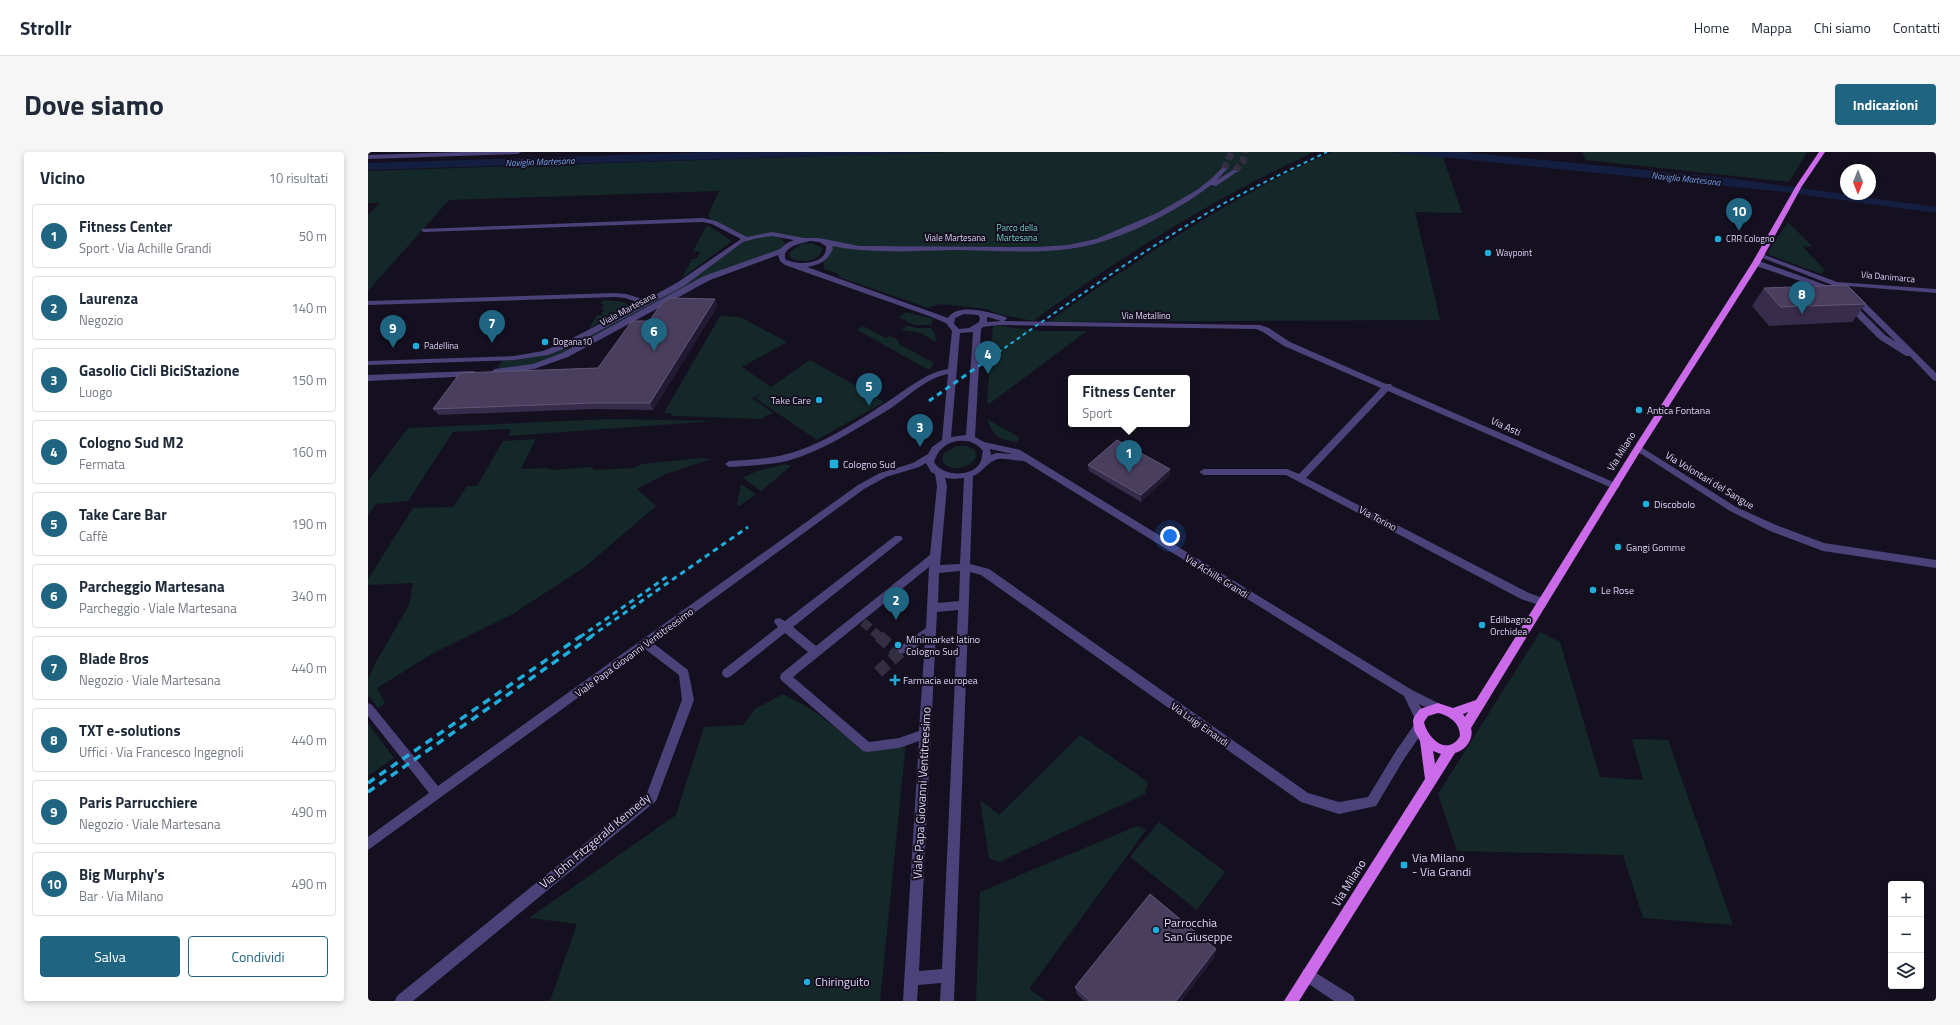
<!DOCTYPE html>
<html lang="it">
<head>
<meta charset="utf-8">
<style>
	body { margin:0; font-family:"Titillium Web",sans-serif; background:#f6f6f7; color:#1f2937 }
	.controls { position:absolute; right:12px; bottom:12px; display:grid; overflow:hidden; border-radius:4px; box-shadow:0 2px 6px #0003 }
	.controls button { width:36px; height:36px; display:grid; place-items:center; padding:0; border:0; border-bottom:1px solid #e0e1e3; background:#fff; color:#1f2937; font:20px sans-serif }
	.compass { position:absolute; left:1472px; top:12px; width:36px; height:36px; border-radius:50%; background:#fff; box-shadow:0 2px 6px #0003; rotate:180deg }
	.you { position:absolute; left:802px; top:384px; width:14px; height:14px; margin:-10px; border:3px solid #fff; border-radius:50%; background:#1a73e8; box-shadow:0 0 0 6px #1a73e833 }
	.badge { display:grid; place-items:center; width:26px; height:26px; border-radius:50%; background:#1f6581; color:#fff; font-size:13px; font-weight:700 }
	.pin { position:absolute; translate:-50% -33px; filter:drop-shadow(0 1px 2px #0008) }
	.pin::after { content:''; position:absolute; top:21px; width:14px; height:12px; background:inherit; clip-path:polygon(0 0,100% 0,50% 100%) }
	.popup { position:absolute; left:700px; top:223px; width:122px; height:52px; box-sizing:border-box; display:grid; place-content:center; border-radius:4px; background:#fff; filter:drop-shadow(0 1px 3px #0005); font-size:13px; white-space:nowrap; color:#747a83 }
	.popup b { font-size:15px; color:#1f2937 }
	.popup::after { content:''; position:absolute; left:50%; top:100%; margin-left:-8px; border:8px solid transparent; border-top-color:#fff }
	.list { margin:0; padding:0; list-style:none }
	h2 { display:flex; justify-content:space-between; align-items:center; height:52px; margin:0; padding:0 16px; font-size:17px }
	h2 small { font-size:13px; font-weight:400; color:#747a83 }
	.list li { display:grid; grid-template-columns:26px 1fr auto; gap:12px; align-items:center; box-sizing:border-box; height:64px; margin:0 8px 8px; padding:0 8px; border:1px solid #e0e1e3; border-radius:4px }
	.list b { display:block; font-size:15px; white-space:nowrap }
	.list p { margin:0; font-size:13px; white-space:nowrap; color:#747a83 }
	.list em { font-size:13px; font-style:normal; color:#747a83 }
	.actions { display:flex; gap:8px; padding:12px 16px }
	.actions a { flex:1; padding:9px 0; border:1px solid #1f6581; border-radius:4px; text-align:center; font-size:14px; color:#1f6581 }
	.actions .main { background:#1f6581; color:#fff }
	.icon { flex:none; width:22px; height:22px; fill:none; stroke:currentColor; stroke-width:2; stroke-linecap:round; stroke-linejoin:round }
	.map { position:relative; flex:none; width:1568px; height:849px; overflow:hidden; border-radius:4px }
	header { display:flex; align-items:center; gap:24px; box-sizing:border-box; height:56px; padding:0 20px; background:#fff; border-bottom:1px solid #e0e1e3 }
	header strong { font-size:19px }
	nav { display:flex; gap:22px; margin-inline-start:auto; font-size:14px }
	.intro { display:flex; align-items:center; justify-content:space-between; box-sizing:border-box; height:96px; padding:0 24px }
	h1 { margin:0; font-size:28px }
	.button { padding:10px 18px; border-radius:4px; background:#1f6581; color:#fff; font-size:14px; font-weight:700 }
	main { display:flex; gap:24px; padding:0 24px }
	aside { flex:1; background:#fff; border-radius:4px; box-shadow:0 2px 6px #0003 }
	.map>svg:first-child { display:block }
	.green { fill:#142729 }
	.water { fill:#141e40 }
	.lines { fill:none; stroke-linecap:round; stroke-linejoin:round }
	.minor-tunnel-far2 { stroke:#332e41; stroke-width:7; stroke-dasharray:7 3.5; stroke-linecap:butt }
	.minor-tunnel-far1 { stroke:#332e41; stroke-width:9; stroke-dasharray:9 4.5; stroke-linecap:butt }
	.minor-tunnel { stroke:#332e41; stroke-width:12; stroke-dasharray:12 6; stroke-linecap:butt }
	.minor { fill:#4b4279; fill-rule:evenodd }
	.major { fill:#cc6bea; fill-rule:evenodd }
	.rail-far2 { stroke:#1faedb; stroke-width:2; stroke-dasharray:4 3.5; stroke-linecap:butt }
	.rail-far1 { stroke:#1faedb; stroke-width:3; stroke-dasharray:5.5 4.5; stroke-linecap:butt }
	.rail { stroke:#1faedb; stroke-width:3.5; stroke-dasharray:8 6; stroke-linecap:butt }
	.wall { fill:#372c4b }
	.shaded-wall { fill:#221932 }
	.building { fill:#493e5e; stroke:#605676 }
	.poi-dot { fill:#1faedb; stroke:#151020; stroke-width:1.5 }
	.labels { text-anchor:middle; stroke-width:4; stroke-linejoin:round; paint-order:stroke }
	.far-water-label { font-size:9px; font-style:italic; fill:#71a1eb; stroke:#151020 }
	.far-park-label { font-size:9px; fill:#6bcfc4; stroke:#151020 }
	.far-street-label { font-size:9px; fill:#ded5f9; stroke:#151020 }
	.far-poi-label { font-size:9px; fill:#ded5f9; stroke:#151020; text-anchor:start }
	.poi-label { font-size:10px; fill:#ded5f9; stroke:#151020; text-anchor:start }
	.street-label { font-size:10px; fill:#ded5f9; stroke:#151020 }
	.near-street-label { font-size:12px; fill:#ded5f9; stroke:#151020 }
	.near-poi-label { font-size:12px; fill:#ded5f9; stroke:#151020; text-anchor:start }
</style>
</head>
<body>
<header>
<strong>Strollr</strong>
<nav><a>Home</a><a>Mappa</a><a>Chi siamo</a><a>Contatti</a></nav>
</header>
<div class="intro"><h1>Dove siamo</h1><a class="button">Indicazioni</a></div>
<main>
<aside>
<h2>Vicino<small>10 risultati</small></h2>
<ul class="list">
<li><span class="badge">1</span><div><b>Fitness Center</b><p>Sport · Via Achille Grandi</p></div><em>50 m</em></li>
<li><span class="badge">2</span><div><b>Laurenza</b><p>Negozio</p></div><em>140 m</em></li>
<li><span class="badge">3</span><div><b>Gasolio Cicli BiciStazione</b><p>Luogo</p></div><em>150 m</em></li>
<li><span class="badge">4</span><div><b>Cologno Sud M2</b><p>Fermata</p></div><em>160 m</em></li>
<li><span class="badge">5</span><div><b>Take Care Bar</b><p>Caffè</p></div><em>190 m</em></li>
<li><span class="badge">6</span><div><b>Parcheggio Martesana</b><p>Parcheggio · Viale Martesana</p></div><em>340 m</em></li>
<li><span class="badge">7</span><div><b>Blade Bros</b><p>Negozio · Viale Martesana</p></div><em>440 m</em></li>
<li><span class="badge">8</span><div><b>TXT e-solutions</b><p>Uffici · Via Francesco Ingegnoli</p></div><em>440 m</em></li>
<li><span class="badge">9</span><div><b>Paris Parrucchiere</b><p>Negozio · Viale Martesana</p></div><em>490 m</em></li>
<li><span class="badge">10</span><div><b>Big Murphy's</b><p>Bar · Via Milano</p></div><em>490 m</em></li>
</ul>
<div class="actions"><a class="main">Salva</a><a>Condividi</a></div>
</aside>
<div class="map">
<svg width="1568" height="849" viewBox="0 0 1568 849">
	<rect width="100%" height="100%" fill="#151020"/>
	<path class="green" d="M581,0H946C883,29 821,64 762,102C729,123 697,146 665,169L630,162L619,157L572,152L560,156L471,125V122L456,117L455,107L462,101L459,90L410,84L417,91V95L367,115L183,209L133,220L129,217L136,206L177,201L313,132L377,87L343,68L340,63L351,39L81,48L0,139V63L12,51H0V19Z
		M964,0H1023L1075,5L1094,61L1047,60L1072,168L680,170C771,107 862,45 964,0Z
		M1214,0H1439L1421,30L1218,8Z
		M1420,70L1444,94L1435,95L1457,118L1453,122L1402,103L1400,100Z
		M339,73L364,89L314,126L324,107H328L332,100L325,99Z
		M443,91L454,96C454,110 430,112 422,105V100L433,92Z
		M235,148L256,150L262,154L221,177L229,163H233L236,158L233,157L236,152H232Z
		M538,160L565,167L563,173H546L531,165Z
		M352,164L372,165L419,190L374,215L403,235L442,208L516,250L449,288L387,246L395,240L384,246L405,261L393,267L306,264L301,261H296Z
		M625,173L671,179H719L621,252L619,251Z
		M495,174L518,186L522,184L530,188L531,192L566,211L562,217H559L489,178Z
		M539,174L550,176H563L567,181L568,190L553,181L533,178Z
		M242,267L348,269L140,284L143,279L141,277L85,280L40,349L8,352L0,363V329L40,276Z
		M619,267L652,286L649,290C631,288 625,284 619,267Z
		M168,287L153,317L180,316L185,318L222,315L227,318L265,316L274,312L332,306L343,307L298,322L269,337L288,354L217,415L143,463L67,500L9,536L17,551L10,556L0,543V527L8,510L41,453L45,431L0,433V427L45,356L85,355L99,334H109L135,289Z
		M589,294H599L607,298L608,305C600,321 568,320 576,301Z
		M417,312L423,314L393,339L375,326L389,319Z
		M373,332L388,342L371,354L369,353Z
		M1172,480L1192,490L1232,625L1275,628L1264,587L1300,588L1365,773L1275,766L1255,703L1089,699L1070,642Z
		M415,542L443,557L491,594L538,590L512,849H182L209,772L161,766L308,663L336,575L375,573L387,557Z
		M0,571L26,606L0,624Z
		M712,583L780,630L777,642L631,710L621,706L612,648L631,663Z
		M791,670L857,720L829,758L762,705Z
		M769,674L778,678L661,837L678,849H608L612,740Z"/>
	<path class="water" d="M345,0H579L0,18V11Z
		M1023,0H1095L1360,26L1568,55V61L1416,40Z"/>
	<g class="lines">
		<path class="minor-tunnel-far2" d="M856,17L864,0
			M867,19L875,9L877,0"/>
		<path class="minor-tunnel-far1" d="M495,470L512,485"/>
		<path class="minor-tunnel" d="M511,484L531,502
			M510,520L535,498"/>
		<path class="minor" d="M95,0H153L150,2L0,7V3Z
			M854,16L859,17L849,28L865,18L870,19L848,34L843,33C807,61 746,92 700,97C662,102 624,98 585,98C545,99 504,102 464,94L465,96C461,108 452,113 439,115L580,166C590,150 623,161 638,165L639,167L636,169L892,173L901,176L922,190L1018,232H1023L1024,234L1250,332L1252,334L1250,336H1244L1020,239L938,326L1161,441L1178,447L1179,450L1178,453L1174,454L1153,447L918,323H836L831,320L836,317H919L931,322L1013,236L916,194L895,180L888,177L630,173L615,175L613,177L607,285L616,290L652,298L1044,538L1074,553L1076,556L1074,559L1070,561L1051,552L1058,565L1056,569L1052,570L1048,569L1036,544L656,309C648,309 638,306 630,307C620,309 615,320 605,324L602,412L621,417L940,641L971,650L1000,645L1028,599L1046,573L1050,572L1054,573L1056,577L1054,581L1036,607L1008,654L971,662L933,650L613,423L602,420L586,849H572L573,831L550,833L549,849H535L551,589L531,596L499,600L495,599L413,528L412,525L413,522L440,500L417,481L363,524L359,526L355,524L354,521L355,518L410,475L406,470L407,467L411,466L417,469L527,384H533L535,387L425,475L448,494L562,403L569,334L567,322L563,320L558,311L551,315L518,325L496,337L285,491L320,518L326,548L288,649L45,849H27L29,844L279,641L314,548L311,523L277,497L0,698V685L61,641L0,564V551L4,553L70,634L490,333L512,321L545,311L560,302L564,295L574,288L580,222C557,226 539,246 520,258C488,277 455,299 419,309C400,313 380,314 361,315L357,312L361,309C380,308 400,307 419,302C453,293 487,271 516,252C537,239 556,221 580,217L584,179L578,171L561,164L417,113L412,109L410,103L342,128L200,205L166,217L127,223L123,220L127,217L165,212L194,201L336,124L412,97L419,91L426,88L404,84L390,86L375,90L316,134L203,194L180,203L146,208L0,213V209L146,204L175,199L197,190L272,151L257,146L247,145L0,153V149L247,141L258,142L278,148L310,130L373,87L344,72L335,70L56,80L54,79V77L335,66L348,69L379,85L404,80L436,86H451L491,94L669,95L700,93L728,87L789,61L829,38L844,26ZM442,89L451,90L458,94C460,113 429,114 417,107V101C424,92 432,92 442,89ZM596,162L610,163L612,166L611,170L601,176L591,177L586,172L587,166ZM619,165H620L633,169L619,170ZM605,180L598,283L583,285L592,181ZM589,289C600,288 608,290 615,299C614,302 614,306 613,309C606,326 574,325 566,310C570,298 576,292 589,289ZM622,297L645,302L629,301L623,303ZM577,326L586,327L596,326L592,412L572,413L579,334ZM561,415L558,476L531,495L530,498L531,501C540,504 550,493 557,488L551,579L531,586L501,590L425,525ZM592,419L591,449L570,451L571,421ZM590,458L574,817L551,819L569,460Z
			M1390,102H1394L1469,130L1568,137V141L1480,134L1568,221V229L1565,228L1542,204H1538L1511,187L1479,155V151H1485L1517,183L1528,190L1474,137L1390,104Z
			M1385,109H1391L1466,136L1459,138L1385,113Z
			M105,219L108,220V224L0,229V223Z
			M1270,293L1368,355L1408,373L1456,391L1568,408V416L1455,399L1402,379L1362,359L1267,298L1266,296Z
			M940,816L985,844L987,849H966L935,828L933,823L935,818Z"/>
		<path class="major" d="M1451,0H1457L1434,34L1392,111L1273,298L1103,576C1106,587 1098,598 1087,601L931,849H916L1057,627L1052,589L1046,578L1045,569L1046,565L1052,557L1070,551L1085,556L1108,548L1267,294L1384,111L1428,34ZM1100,560L1097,565L1095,562ZM1070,561C1082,564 1092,571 1092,584C1091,586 1088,590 1086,591C1072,600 1058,581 1056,570L1060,564ZM1065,599L1073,602L1067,612Z"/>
		<path class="rail-far2" d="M618,209C695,155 772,100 853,53C888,34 923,17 959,0"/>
		<path class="rail-far1" d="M561,249L619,208
			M212,485L300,424
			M222,485L380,375"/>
		<path class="rail" d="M0,631L213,484
			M0,640L224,484"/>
	</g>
	<path class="wall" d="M1396,136L1498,152L1484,170L1401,174L1384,154Z
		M350,153L285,258L227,257L71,263L65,257L230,216L281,169Z
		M720,313L802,323L773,350L721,319Z
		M847,805L813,849H716L709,842L707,835Z"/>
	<path class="shaded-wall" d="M347,147L350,153L285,258L282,251Z
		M802,317V323L773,350V343Z
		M848,797L847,805L813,849H808Z"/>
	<path class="building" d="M1479,133L1498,152L1413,155L1396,136Z
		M302,146L347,147L282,251H223L65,257L92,221L230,216L264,169H281L294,151Z
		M749,288L802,317L773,343L720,313Z
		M782,742L848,797L808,849H722L707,835Z"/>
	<g class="poi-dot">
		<circle cx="1350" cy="87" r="4"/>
		<circle cx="1120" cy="101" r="4"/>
		<circle cx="177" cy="190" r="4"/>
		<circle cx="48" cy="194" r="4"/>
		<circle cx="451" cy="248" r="4"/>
		<circle cx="1271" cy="258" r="4"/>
		<rect x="461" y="307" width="10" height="10" rx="2"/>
		<circle cx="1278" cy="352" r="4"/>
		<circle cx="1250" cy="395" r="4"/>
		<circle cx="1225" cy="438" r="4"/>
		<circle cx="1114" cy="473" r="4"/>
		<circle cx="530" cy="493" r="4"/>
		<path d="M525 522h4v4h4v4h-4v4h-4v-4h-4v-4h4z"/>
		<rect x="1032" y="709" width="8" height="8" rx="2"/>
		<circle cx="788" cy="778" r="4"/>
		<circle cx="439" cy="830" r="4"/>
	</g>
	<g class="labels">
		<g class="far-water-label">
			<text transform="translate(172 10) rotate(-2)" y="3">Naviglio Martesana</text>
			<text transform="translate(1318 27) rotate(6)" y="3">Naviglio Martesana</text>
		</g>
		<g class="far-park-label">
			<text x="649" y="79">Parco della<tspan x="649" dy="10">Martesana</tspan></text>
		</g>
		<g class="far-street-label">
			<text x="587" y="89">Viale Martesana</text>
			<text transform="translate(1520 125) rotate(5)" y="3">Via Danimarca</text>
			<text transform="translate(260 157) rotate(-28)" y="3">Viale Martesana</text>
			<text x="778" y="167">Via Metallino</text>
		</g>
		<g class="far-poi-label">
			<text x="1358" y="90">CRR Cologno</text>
			<text x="1128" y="104">Waypoint</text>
			<text x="185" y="193">Dogana10</text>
			<text x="56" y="197">Padellina</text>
		</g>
		<g class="poi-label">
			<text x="443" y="252" text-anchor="end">Take Care</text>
			<text x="1279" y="262">Antica Fontana</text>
			<text x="475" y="316">Cologno Sud</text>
			<text x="1286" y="356">Discobolo</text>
			<text x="1258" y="399">Gangi Gomme</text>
			<text x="1233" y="442">Le Rose</text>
			<text x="1122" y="471">Edilbagno<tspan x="1122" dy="12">Orchidea</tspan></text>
			<text x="538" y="491">Minimarket latino<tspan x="538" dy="12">Cologno Sud</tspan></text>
			<text x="535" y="532">Farmacia europea</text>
		</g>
		<g class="street-label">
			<text transform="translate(1138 274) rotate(24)" y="4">Via Asti</text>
			<text transform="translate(1253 299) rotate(-58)" y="4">Via Milano</text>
			<text transform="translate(1342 328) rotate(31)" y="4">Via Volontari del Sangue</text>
			<text transform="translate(1010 366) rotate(28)" y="4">Via Torino</text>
			<text transform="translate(849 424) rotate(32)" y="4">Via Achille Grandi</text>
			<text transform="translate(266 500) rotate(-36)" y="4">Viale Papa Giovanni Ventitreesimo</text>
			<text transform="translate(832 572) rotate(35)" y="4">Via Luigi Einaudi</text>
		</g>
		<g class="near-street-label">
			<text transform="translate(554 641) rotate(-87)" y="4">Viale Papa Giovanni Ventitreesimo</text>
			<text transform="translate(227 689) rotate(-40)" y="4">Via John Fitzgerald Kennedy</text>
			<text transform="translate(981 731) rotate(-58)" y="4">Via Milano</text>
		</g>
		<g class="near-poi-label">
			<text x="1044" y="710">Via Milano<tspan x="1044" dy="14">- Via Grandi</tspan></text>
			<text x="796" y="775">Parrocchia<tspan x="796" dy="14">San Giuseppe</tspan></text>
			<text x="447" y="834">Chiringuito</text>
		</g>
	</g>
</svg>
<div class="controls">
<button>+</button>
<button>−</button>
<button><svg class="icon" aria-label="layers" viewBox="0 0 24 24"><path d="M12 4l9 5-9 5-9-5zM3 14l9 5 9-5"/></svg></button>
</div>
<svg class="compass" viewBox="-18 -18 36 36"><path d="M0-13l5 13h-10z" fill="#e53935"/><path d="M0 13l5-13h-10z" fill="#747a83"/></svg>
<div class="you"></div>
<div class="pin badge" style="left:761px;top:321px">1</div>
<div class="popup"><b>Fitness Center</b>Sport</div>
<div class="pin badge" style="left:528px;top:468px">2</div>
<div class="pin badge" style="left:552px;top:295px">3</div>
<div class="pin badge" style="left:620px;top:222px">4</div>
<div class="pin badge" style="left:501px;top:254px">5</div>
<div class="pin badge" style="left:286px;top:199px">6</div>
<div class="pin badge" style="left:124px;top:191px">7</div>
<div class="pin badge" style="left:1434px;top:162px">8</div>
<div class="pin badge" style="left:25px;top:196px">9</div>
<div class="pin badge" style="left:1371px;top:79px">10</div>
</div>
</main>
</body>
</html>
